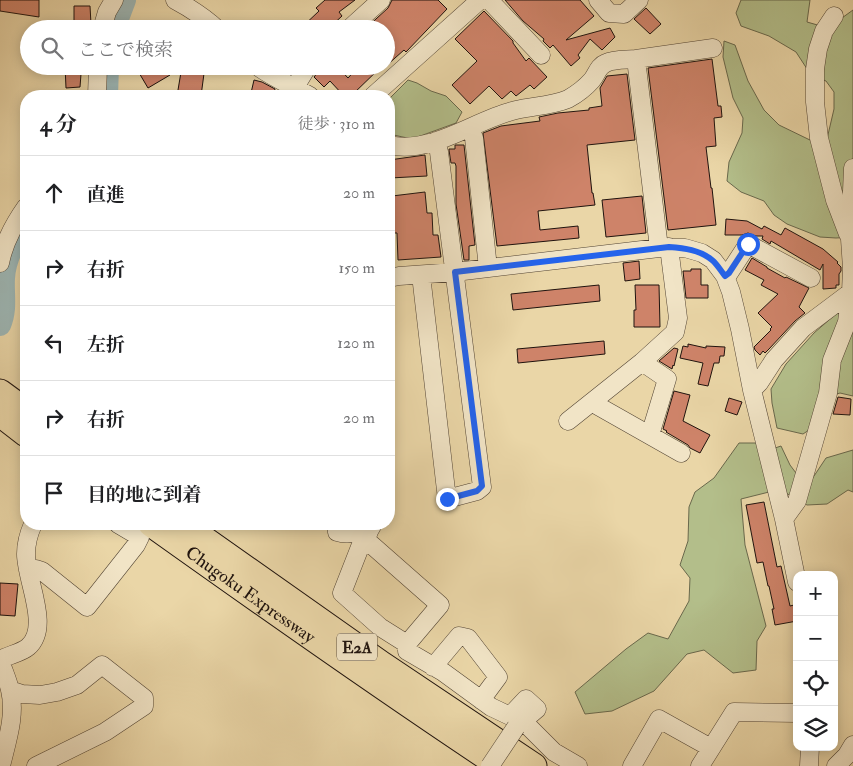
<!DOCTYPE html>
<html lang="ja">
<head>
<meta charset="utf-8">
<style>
	body { margin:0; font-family:"IM FELL Double Pica","Noto Serif JP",serif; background:#f2f2f2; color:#202124 }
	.controls { position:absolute; right:15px; bottom:15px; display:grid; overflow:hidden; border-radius:10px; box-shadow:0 2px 12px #0003 }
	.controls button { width:45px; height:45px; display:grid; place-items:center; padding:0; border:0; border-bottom:1px solid #e0e0e0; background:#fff; color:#202124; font:25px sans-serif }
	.stop { position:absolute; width:15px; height:15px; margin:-11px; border:4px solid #2563eb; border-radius:50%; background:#fff }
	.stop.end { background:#2563eb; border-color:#fff; box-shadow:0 1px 5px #0008 }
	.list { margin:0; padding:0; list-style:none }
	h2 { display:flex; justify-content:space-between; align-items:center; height:65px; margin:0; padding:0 20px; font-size:21px }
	h2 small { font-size:16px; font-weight:400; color:#757577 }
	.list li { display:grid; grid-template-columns:32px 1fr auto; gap:15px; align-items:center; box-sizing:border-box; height:75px; padding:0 20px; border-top:1px solid #e0e0e0 }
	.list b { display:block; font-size:19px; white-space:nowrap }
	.list em { font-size:16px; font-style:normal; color:#757577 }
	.icon { flex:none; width:28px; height:28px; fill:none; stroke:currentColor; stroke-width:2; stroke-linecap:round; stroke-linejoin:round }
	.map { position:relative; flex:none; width:853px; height:766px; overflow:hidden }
	.search { position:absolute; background:#fff; box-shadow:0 2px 12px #0003; left:20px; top:20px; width:375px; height:55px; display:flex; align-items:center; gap:12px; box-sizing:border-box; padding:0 18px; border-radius:28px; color:#757577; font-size:19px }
	.panel { position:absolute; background:#fff; box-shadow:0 2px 12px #0003; left:20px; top:90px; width:375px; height:440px; border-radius:20px }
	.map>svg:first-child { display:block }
	.green { fill:#b3be8a; stroke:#69684c }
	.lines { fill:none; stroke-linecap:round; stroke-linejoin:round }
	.river { stroke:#9db6b4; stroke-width:22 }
	.building { fill:#ce8369; stroke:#1f130e }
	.minor-casing { stroke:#524434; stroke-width:19 }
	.highway-casing { stroke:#1f130e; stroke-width:27 }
	.minor { stroke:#f1e4c6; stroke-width:18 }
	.highway { stroke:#ead6a7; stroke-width:25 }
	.minor-bridge-casing { stroke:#524434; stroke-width:19; stroke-linecap:butt }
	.minor-bridge { stroke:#f1e4c6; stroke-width:18 }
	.route { stroke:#2563eb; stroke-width:6 }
	.labels { text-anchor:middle; stroke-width:4; stroke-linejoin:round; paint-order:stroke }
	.shield { fill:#f1e4c6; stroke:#5e5245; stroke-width:1 }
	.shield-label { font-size:16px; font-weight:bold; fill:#1f130e }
	.street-label { font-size:18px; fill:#1f130e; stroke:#f1e4c6 }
</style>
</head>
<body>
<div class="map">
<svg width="853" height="766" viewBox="0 0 853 766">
	<rect width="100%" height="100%" fill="#ead6a7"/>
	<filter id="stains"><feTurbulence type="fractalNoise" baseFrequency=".004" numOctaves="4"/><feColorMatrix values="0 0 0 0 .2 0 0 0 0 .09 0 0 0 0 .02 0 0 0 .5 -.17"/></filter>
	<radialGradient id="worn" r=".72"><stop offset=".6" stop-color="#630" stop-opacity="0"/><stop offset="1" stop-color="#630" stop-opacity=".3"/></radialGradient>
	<path class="green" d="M741,0H810L807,22L828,28L853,10V237L836,238L820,237L787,224L774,215L764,201L741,192L727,181L729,162L742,133L743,118L733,98L723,57L724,41L735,45L748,81L764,110L779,125L812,141L827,139L834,109V92L826,81L811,75L796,52L769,36L741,26L736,13Z
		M408,80L417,83L431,91L446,96L462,112L456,123L412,139L389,134V99Z
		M853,296V396L840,393L822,399L812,428L803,434L777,428L772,403L771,389L786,364L814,333L845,306Z
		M739,443H758L769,492L741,499L745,545L766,626L757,641L756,670L733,673L704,650L687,654L654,691L612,711L585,714L575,692L626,649L648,633L668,639L689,601L690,578L680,565L688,541L689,507L695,492L714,478Z
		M781,446L790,465L799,477L812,479L826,458L853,450V492L848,490L827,504L807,505L784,492L772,449Z"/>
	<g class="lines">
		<path class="river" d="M114,29L125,0
			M107,96L108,66
			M0,325C7,309 3,294 4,278C5,258 16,240 26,223"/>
	</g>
	<path class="building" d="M0,0H39V17L0,11Z
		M325,0H355L339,12L342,16L328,29H300L319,11L316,8Z
		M392,0H438L447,9L406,52L404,50L386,66V29H365L388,8Z
		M505,0H580L594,16L566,40L610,28L615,37L602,50L590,39L578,55L580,58L571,66L553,45L550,48L543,41L544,39L523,21Z
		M74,6H90L91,24L74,25Z
		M646,8L661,24L650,34L634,19Z
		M484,11L513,41V43L526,61L529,58L547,77L534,89L530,85L516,96L511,91L502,99L489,86L470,104L452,85L477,61L455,39Z
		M712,59L718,106H721L722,117L714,118L716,146L706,147L711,188H712L716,225L668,230L648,68Z
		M65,66H80L81,74L80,87L66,88Z
		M135,66H166L170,75L148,88Z
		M182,66H205L201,96H177Z
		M323,66H337L348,78L359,66H382L351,96H344L330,81L324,87L314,77Z
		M627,74L635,140L587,145L592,193H593L595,205L538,211L540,230L578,226L579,238L497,246L483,133L501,126L540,121L539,117L558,113L589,110V108L602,106L600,88L607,76Z
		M254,80L262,82L275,89L273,96H262V95L251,93Z
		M455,145H464L475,245L469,246V260H464L456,204V166L455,163H451L449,150V149H455Z
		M425,155L427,176L390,178L389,160Z
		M425,192L427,213H432L433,235H438L441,257L398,260L397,233H391L392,196Z
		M642,196L646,233L606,237L602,200Z
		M726,219L747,221L762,229L764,226L781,235L785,228L823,249L838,262L837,263L841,267V271L839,274V285H836V288L823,289V264L820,270L771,241L770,244L762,239L763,236H756L748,233L742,235H725Z
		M752,258L767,267V268L785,278L786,277L809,288L799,307L805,313L795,321L769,349L765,353L763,351L760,355L755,350L754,347L771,330L770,329L772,327L758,313L778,294L761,285L764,280L745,270Z
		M639,261L640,279L625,281L623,263Z
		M691,269H701V285H708V298H686L683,271H691Z
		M599,285L600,301L513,310L511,294Z
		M635,285H659L660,327H634V310H636Z
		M604,341L605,354L518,363L517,349Z
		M688,344L706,348V346L725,347L724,356H720L719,363H714L708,386L698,384L703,363L680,358L683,346L688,347Z
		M674,348L678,349L674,366L673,365L672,369L659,361Z
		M674,391L690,395L683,421L710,435L700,453L690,448L688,445L666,432L667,431L663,429Z
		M838,397L851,399L850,415L833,414Z
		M729,398L742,402L737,415L725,411Z
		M764,502L777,567L781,566L790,606L794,605L797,621L775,625L772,609H774L769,586H768L763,562L757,563L746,505Z
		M0,583L18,584L15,616L0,615Z"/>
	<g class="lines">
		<g class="minor-casing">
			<path id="minor" d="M175,0C190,8 204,17 217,29
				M489,0L541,55
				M598,0L609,13L624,14L639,0
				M834,16L824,31L818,49L815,69V102L819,138L835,200L848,234
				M102,29L107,12L114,0
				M349,29L381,0
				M636,59L713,48
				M257,66C273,78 293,86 310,96
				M295,87L306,69L309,66
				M97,96L98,66
				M373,96L480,0
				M470,128L474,138L488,268
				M389,145C432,155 476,119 516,110C533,106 551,106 568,99C577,94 585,88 592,80C597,74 598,66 606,63C614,59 626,60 636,59L659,248
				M0,263C4,242 14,224 26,207
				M421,275L447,499L477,491L482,487L439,152L436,141
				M725,276L729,273L748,244L811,278
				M389,278L399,276L455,272L659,248H685L702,253L713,260L725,276L731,292L740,329L752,390L784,519L797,582
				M642,362L667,379L650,435
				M752,390L759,383L774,360L803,328L851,292
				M594,401L598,406L681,453
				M568,421L642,362L675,332L678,318L669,247
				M784,519L797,501L828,393L832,360L847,322L851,292L852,268L850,239L853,168
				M336,524L337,532C349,536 356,531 369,532
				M373,524L360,547L342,593L380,627L407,644
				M365,539L440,605L407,644V651L443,672L491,707L510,716L526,699L537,709L524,720
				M28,570L36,569L42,571L87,607L136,545L140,537L118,524
				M0,660C8,655 21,653 28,647C51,627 26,581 26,554C26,544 29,533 33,524
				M0,660C3,670 8,680 10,690C16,715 7,741 1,766
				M433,667L459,636L468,638L498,677L481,700
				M10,690L22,694L40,695L57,692L77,685L102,665L144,698V706L105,732L36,766
				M517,727L524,720L529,727L554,752L578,766
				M632,766L659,719L711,748
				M700,766L734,712L797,713
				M809,766L810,747
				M836,766L847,755L853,745"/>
		</g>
		<g class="highway-casing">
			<g id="highway">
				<path d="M0,392L26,411"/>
				<path d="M0,414L26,434"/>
				<path id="s1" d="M151,524C266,606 382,688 500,766"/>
				<path d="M183,524L383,665L534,766"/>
			</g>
		</g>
		<use href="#minor" class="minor"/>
		<use href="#highway" class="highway"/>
		<g class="minor-bridge-casing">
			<path id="minor-bridge" d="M490,766L516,727"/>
		</g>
		<use href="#minor-bridge" class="minor-bridge"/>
	</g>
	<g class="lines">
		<path class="route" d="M447,499L477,491L482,486L455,272L669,247C684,248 700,250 712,260C717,264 721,271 725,276L729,273L748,244"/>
	</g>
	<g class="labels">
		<rect class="shield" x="337" y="633.5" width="40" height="27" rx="4"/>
		<g class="shield-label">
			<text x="357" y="653">E2A</text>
		</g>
		<g class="street-label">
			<text dy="6" stroke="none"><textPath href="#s1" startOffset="122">Chugoku Expressway</textPath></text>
		</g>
	</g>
	<rect width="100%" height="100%" filter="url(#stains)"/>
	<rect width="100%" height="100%" fill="url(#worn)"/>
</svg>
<div class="controls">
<button>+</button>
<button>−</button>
<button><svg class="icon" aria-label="locate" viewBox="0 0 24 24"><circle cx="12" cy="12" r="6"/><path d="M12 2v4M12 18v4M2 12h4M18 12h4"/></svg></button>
<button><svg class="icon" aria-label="layers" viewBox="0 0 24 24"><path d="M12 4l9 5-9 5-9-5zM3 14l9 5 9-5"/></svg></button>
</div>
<div class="stop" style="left:748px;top:244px"></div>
<div class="stop end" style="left:447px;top:499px"></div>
<div class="search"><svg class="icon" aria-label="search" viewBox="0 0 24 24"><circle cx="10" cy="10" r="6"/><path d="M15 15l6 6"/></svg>ここで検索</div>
<section class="panel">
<h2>4 分<small>徒歩 · 310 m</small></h2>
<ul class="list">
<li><svg class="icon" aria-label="ahead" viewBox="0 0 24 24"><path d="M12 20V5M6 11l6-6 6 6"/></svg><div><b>直進</b></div><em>20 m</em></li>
<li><svg class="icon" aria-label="right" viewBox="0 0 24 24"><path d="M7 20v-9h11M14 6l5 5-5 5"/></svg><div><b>右折</b></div><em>150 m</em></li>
<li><svg class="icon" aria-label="left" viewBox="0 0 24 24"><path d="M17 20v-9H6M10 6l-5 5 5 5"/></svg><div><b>左折</b></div><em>120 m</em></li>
<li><svg class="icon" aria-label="right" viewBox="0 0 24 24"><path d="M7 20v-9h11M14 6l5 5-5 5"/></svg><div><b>右折</b></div><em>20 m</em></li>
<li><svg class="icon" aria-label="arrive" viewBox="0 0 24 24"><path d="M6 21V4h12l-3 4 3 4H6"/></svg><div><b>目的地に到着</b></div></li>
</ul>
</section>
</div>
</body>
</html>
